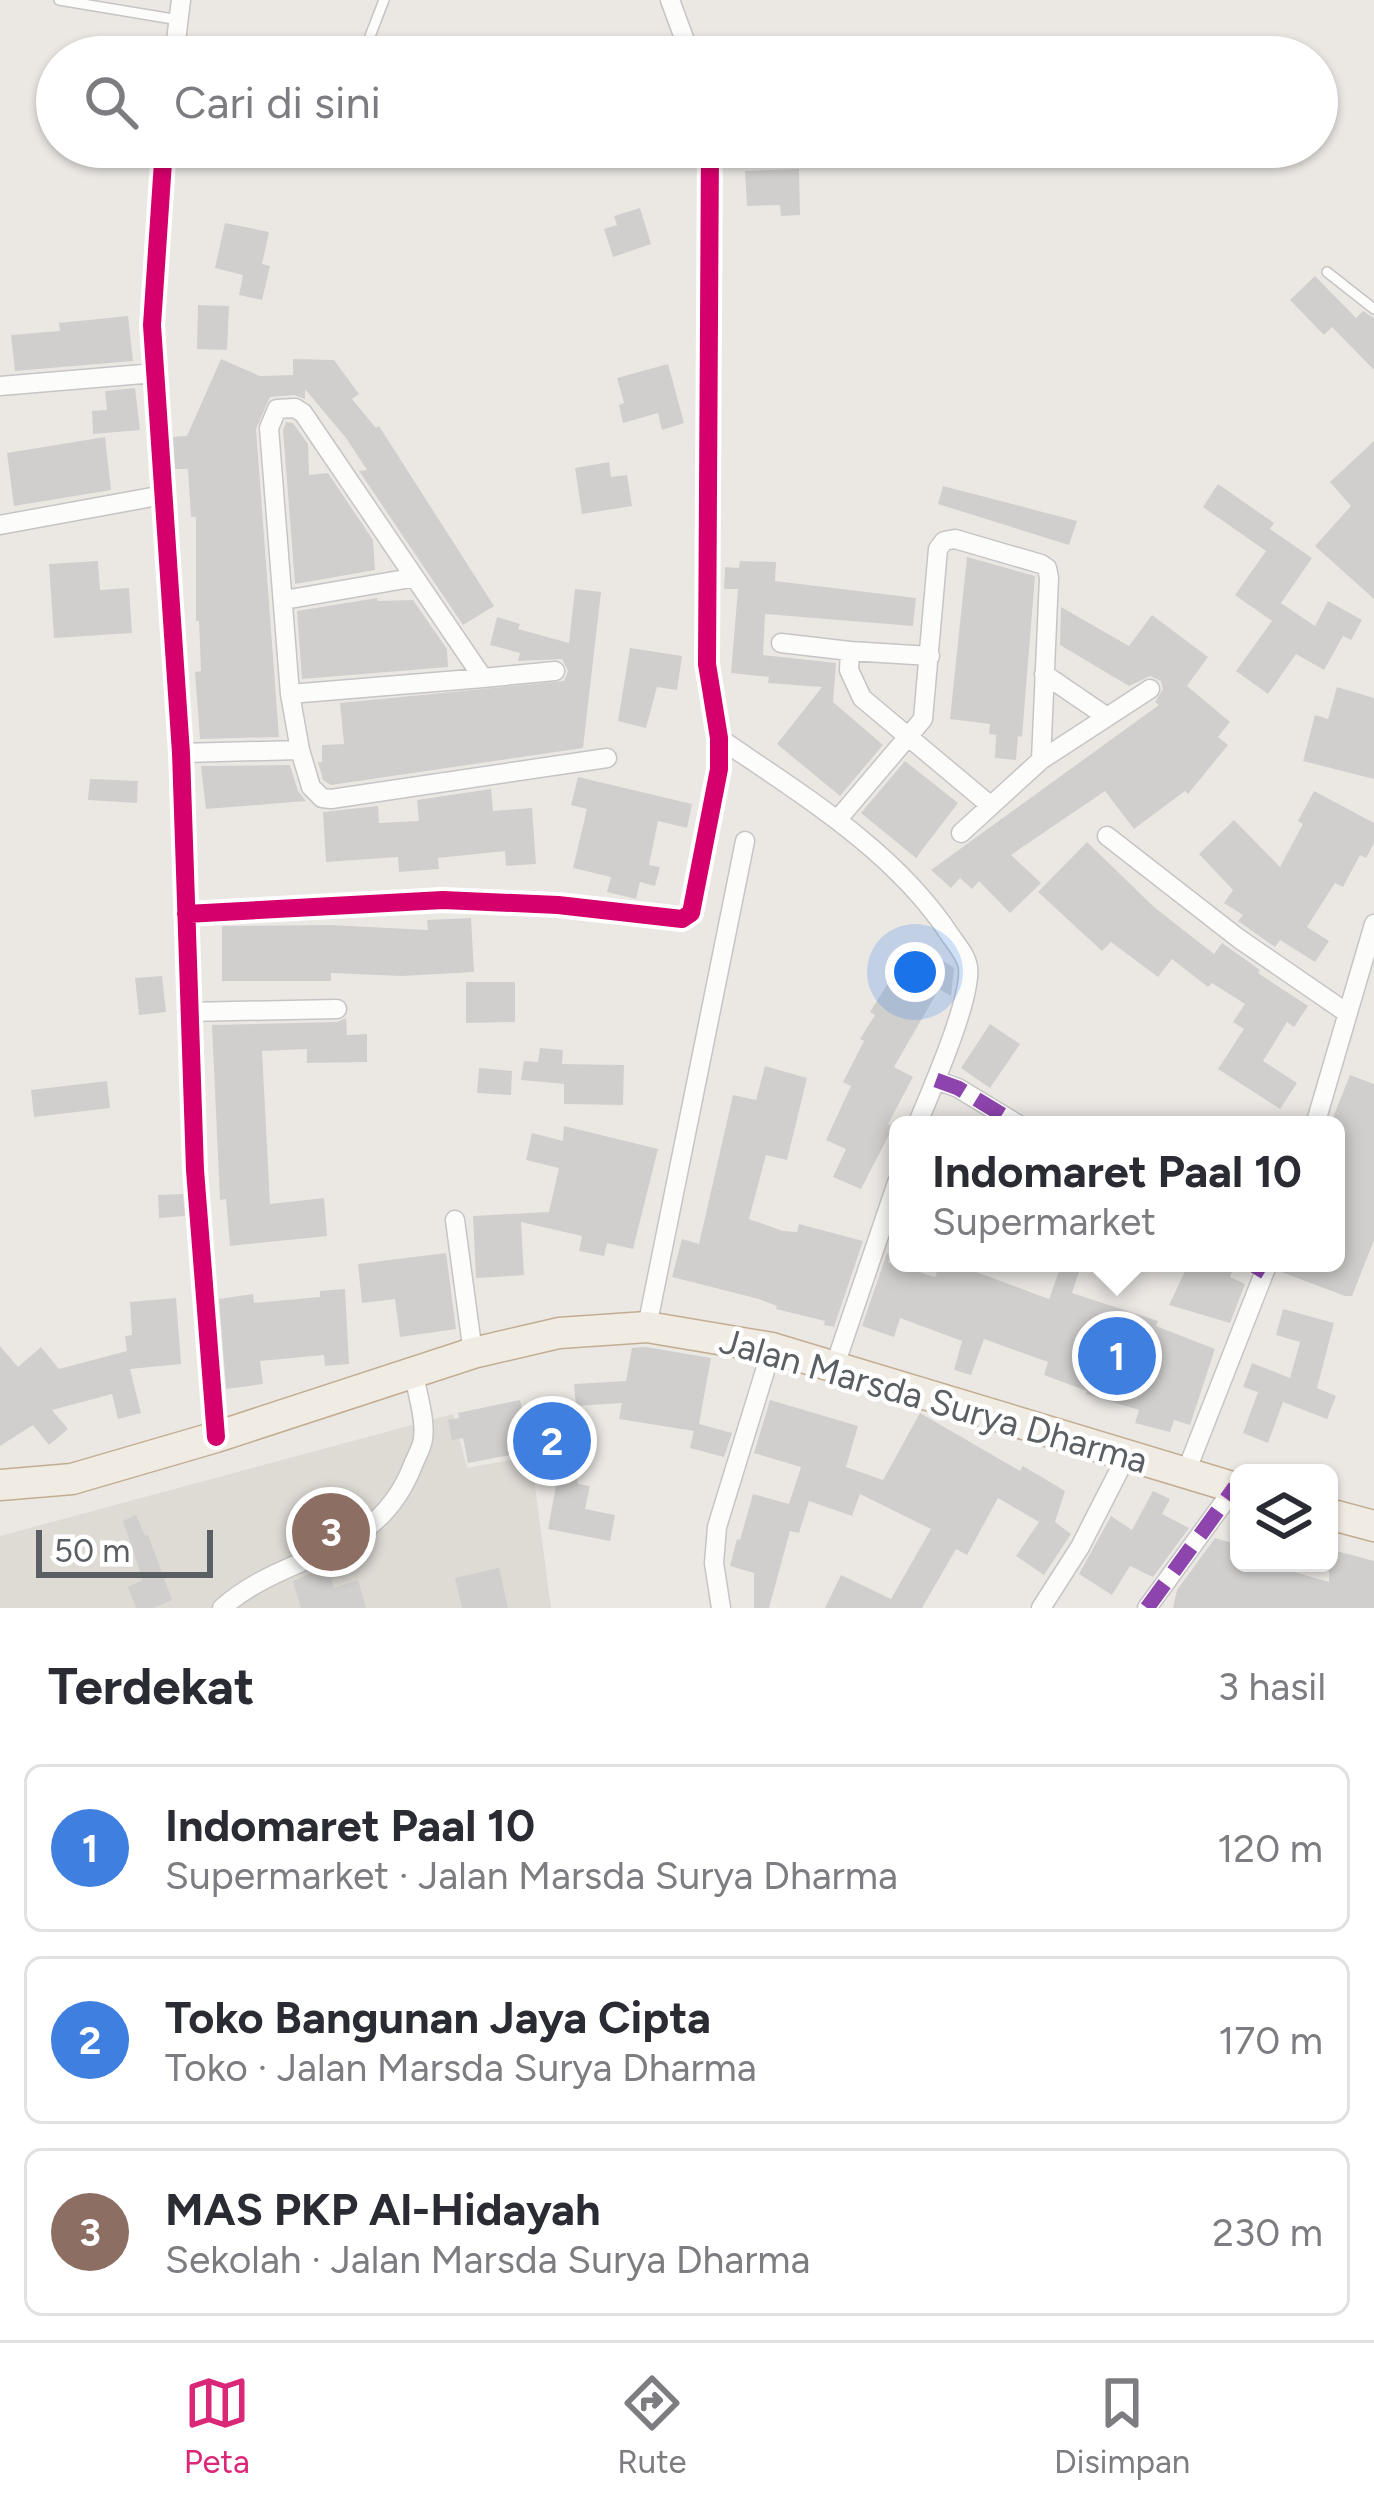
<!DOCTYPE html>
<html lang="id">
<head>
<meta charset="utf-8">
<style>
	body { margin:0; font-family:Figtree,sans-serif; background:#f2f2f3; color:#2b2b33 }
	.controls { position:absolute; right:36px; bottom:36px; display:grid; overflow:hidden; border-radius:18px; box-shadow:0 3px 9px #0004 }
	.controls button { width:108px; height:108px; display:grid; place-items:center; padding:0; border:0; border-bottom:3px solid #e1e1e2; background:#fff; color:#2b2b33; font:60px sans-serif }
	.scale { position:absolute; left:36px; bottom:30px; width:177px; box-sizing:border-box; padding-left:12px; border:6px solid #5a5f63; border-top:0; font-size:33px; line-height:42px; white-space:nowrap; color:#5a5f63; -webkit-text-stroke:9px #fff; paint-order:stroke }
	.you { position:absolute; left:915px; top:972px; width:42px; height:42px; margin:-30px; border:9px solid #fff; border-radius:50%; background:#1a73e8; box-shadow:0 0 0 18px #1a73e833 }
	.badge { display:grid; place-items:center; width:78px; height:78px; border-radius:50%; background:#db2777; color:#fff; font-size:39px; font-weight:700 }
	.pin { position:absolute; translate:-50% -50%; border:6px solid #fff; box-shadow:0 3px 12px #0006 }
	.popup { position:absolute; left:889px; top:1116px; width:456px; height:156px; box-sizing:border-box; display:grid; place-content:center; border-radius:18px; background:#fff; filter:drop-shadow(0 3px 9px #0005); font-size:39px; white-space:nowrap; color:#7c7c81 }
	.popup b { font-size:45px; color:#2b2b33 }
	.popup::after { content:''; position:absolute; left:50%; top:100%; margin-left:-24px; border:24px solid transparent; border-top-color:#fff }
	.list { margin:0; padding:0; list-style:none }
	h2 { display:flex; justify-content:space-between; align-items:center; height:156px; margin:0; padding:0 48px; font-size:51px }
	h2 small { font-size:39px; font-weight:400; color:#7c7c81 }
	.list li { display:grid; grid-template-columns:78px 1fr auto; gap:36px; align-items:center; box-sizing:border-box; height:168px; margin:0 24px 24px; padding:0 24px; border:3px solid #e1e1e2; border-radius:18px }
	.list b { display:block; font-size:45px; white-space:nowrap }
	.list p { margin:0; font-size:39px; white-space:nowrap; color:#7c7c81 }
	.list em { font-size:39px; font-style:normal; color:#7c7c81 }
	.icon { flex:none; width:66px; height:66px; fill:none; stroke:currentColor; stroke-width:2; stroke-linecap:round; stroke-linejoin:round }
	.map { position:relative; flex:none; width:1374px; height:1608px; overflow:hidden }
	.search { position:absolute; background:#fff; box-shadow:0 3px 9px #0004; left:36px; right:36px; top:36px; height:132px; display:flex; align-items:center; gap:30px; box-sizing:border-box; padding:0 42px; border-radius:66px; color:#7c7c81; font-size:45px }
	.sheet { height:732px; background:#fff }
	nav { display:flex; justify-content:space-around; align-items:center; box-sizing:border-box; height:168px; border-top:3px solid #e1e1e2; background:#fff; font-size:33px; color:#7c7c81 }
	nav a { display:grid; justify-items:center; gap:6px }
	nav .on { color:#db2777 }
	.map>svg:first-child { display:block }
	.education { fill:#dedad4 }
	.building { fill:#d1cfcd }
	.lines { fill:none; stroke-linecap:round; stroke-linejoin:round }
	.service-casing { stroke:#c6c5c5; stroke-width:12 }
	.minor-casing { stroke:#c6c5c5; stroke-width:21 }
	.trunk-casing { stroke:#c2ad92; stroke-width:33 }
	.service { stroke:#fcfcfb; stroke-width:9 }
	.minor { stroke:#fcfcfb; stroke-width:18 }
	.trunk { stroke:#f0ece4; stroke-width:30 }
	.quiet { stroke:#8e44ad; stroke-width:15; stroke-dasharray:30 15; stroke-linecap:butt }
	.cycleway-casing { stroke:#fff; stroke-width:26 }
	.cycleway { stroke:#d6006c; stroke-width:18 }
	.labels { text-anchor:middle; stroke-width:9; stroke-linejoin:round; paint-order:stroke }
	.street-label { font-size:36px; fill:#5a5f63; stroke:#fff }
</style>
</head>
<body>
<div class="map">
<svg width="1374" height="1608" viewBox="0 0 1374 1608">
	<rect width="100%" height="100%" fill="#ebe8e4"/>
	<path class="education" d="M453,1414L467,1468L531,1456L551,1608H0V1536Z"/>
	<path class="building" d="M799,169L800,215L781,216L780,205L747,206L745,171Z
		M640,208L651,244L613,257L604,229L617,225L614,216Z
		M225,223L269,232L262,264L270,266L262,300L239,295L243,275L215,268Z
		M1315,276L1356,318L1363,311L1374,318V370L1332,327L1324,335L1290,300Z
		M198,305L229,306L227,350L197,349Z
		M128,316L133,361L15,371L11,335L60,331L59,323Z
		M221,359L260,376L293,375V359L334,360L359,394L352,399L376,428L379,426L494,606L463,625L359,471L367,470L346,438L305,389V399L294,395L270,397L256,429L279,737L200,739L195,672L201,671L199,621H196V517H191L188,469H175L173,437L187,436Z
		M668,364L684,423L662,430L658,413L623,423L619,405L624,403L617,378Z
		M135,388L140,430L93,434L92,411L107,410L105,391Z
		M286,422L293,423L308,444L309,475L328,473L373,540L375,570L295,584L283,430Z
		M105,437L111,490L14,506L7,453Z
		M1374,441V599L1315,546L1351,506L1330,482Z
		M609,462L611,477L627,475L632,506L582,514L575,468Z
		M1218,484L1274,523L1270,529L1312,558L1281,603L1315,626L1328,601L1362,620L1351,640L1343,636L1324,670L1296,654L1268,694L1236,671L1272,621L1235,595L1266,551L1203,507Z
		M943,486L1077,521L1069,545L938,504Z
		M967,557L1035,576L1022,737L1018,736L1016,760L995,758L996,735L989,734L990,724L950,719Z
		M98,561L100,590L129,588L132,633L54,638L49,564Z
		M740,561L776,562L775,581L916,598L913,626L765,614L763,655L836,663L833,702L883,745L840,796L777,744L822,687L768,683L769,677L731,673L738,589H724L725,567L739,568Z
		M575,589L601,592L583,748L331,785L323,780L318,762H322V745L344,744L340,703L564,681L568,671L562,659L518,661L520,653L490,645L497,617L520,624L518,629L569,643Z
		M377,598L378,601L413,600L447,649L448,667L302,679L297,611Z
		M1061,607L1129,646L1152,615L1208,657L1187,686L1230,722L1218,737L1228,745L1188,794L1185,791L1134,829L1105,791L1011,855L1041,883L1010,913L979,881L972,889L960,878L951,888L931,870L1159,705L1155,702L1163,689L1161,681L1150,676L1129,686L1060,645Z
		M630,648L682,656L677,690L657,687L646,728L618,721Z
		M1337,687L1374,698V779L1303,761L1315,715L1328,719Z
		M905,761L958,803L916,858L861,813Z
		M290,765L298,791L306,801L206,809L201,766Z
		M578,777L692,804L687,828L658,821L649,865L660,867L655,886L640,882L636,899L607,892L611,877L573,868L587,809L571,805Z
		M90,779L138,781L137,803L88,800Z
		M491,789L493,811L532,808L536,864L506,866L505,851L438,858L439,869L399,872L398,857L326,862L323,812L378,806L379,823L419,821L417,800Z
		M1314,791L1374,823V843L1366,858L1360,855L1343,887L1335,883L1307,927L1329,941L1315,962L1280,940L1275,947L1238,921L1243,915L1224,903L1233,890L1199,854L1234,820L1280,867L1303,824L1298,821Z
		M1087,842L1154,907L1214,954L1222,943L1260,970L1258,973L1308,1006L1294,1027L1287,1022L1263,1061L1297,1083L1280,1109L1218,1069L1244,1029L1233,1022L1245,1004L1212,983L1208,987L1172,959L1158,977L1111,942L1102,951L1038,892Z
		M471,918L474,972L402,976L331,973V981H222V926L331,925L428,930L427,920Z
		M914,942L954,968L951,996L939,989L894,1067L913,1077L888,1124L893,1127L861,1189L833,1177L846,1149L826,1140L851,1086L843,1082L864,1041L860,1039L875,1015L870,1012Z
		M162,976L166,1012L139,1015L135,978Z
		M466,982H515V1022L466,1023Z
		M346,1018L347,1035L367,1034V1062L307,1063V1049L262,1051L270,1204L324,1198L327,1236L230,1246L226,1199L220,1200L212,1025L337,1022Z
		M990,1024L1020,1044L990,1088L961,1068Z
		M540,1048L563,1050L562,1064L624,1065L623,1105L564,1104V1084L521,1080L524,1061L538,1062Z
		M765,1066L807,1078L787,1160L766,1155L749,1219L783,1231L797,1232L799,1224L863,1241L834,1327L824,1325L825,1321L776,1309L777,1306L759,1299L672,1277L682,1239L699,1244L733,1095L756,1100Z
		M479,1068L512,1071L511,1095L477,1093Z
		M1350,1075L1374,1084V1240L1352,1296H1345L1279,1271L1281,1263H1336V1125H1330Z
		M107,1081L110,1108L34,1117L31,1090Z
		M564,1126L658,1149L633,1249L607,1243L604,1256L579,1251L582,1236L521,1222L524,1275L476,1278L473,1216L549,1212L559,1168L526,1160L532,1133L563,1141Z
		M183,1194L185,1216L159,1218L158,1195Z
		M446,1253L456,1329L400,1337L395,1299L362,1303L358,1264Z
		M887,1253L892,1256L888,1262L935,1277L940,1263H952L1049,1299L1062,1263H1082L1072,1293L1158,1321L1156,1326L1215,1349L1190,1425L1174,1420L1170,1432L1135,1423L1139,1410L1086,1394L1087,1391L1044,1375L1048,1362L984,1339L971,1375L954,1370L962,1341L900,1318L894,1337L862,1326Z
		M1189,1263H1213L1232,1272L1230,1277L1245,1284L1230,1323L1169,1305Z
		M345,1289L349,1364L325,1366L324,1355L260,1361L263,1384L226,1389L219,1299L253,1294L254,1303L320,1297V1291Z
		M176,1298L181,1364L130,1369L141,1413L118,1419L112,1394L52,1410L68,1429L49,1445L33,1425L0,1446V1346L18,1367L41,1347L59,1369L127,1351L125,1336L132,1335L130,1302Z
		M1283,1309L1334,1323L1317,1388L1336,1396L1327,1419L1283,1402L1268,1443L1243,1433L1258,1392L1243,1387L1252,1363L1290,1378L1300,1342L1276,1335Z
		M646,1347L711,1358L699,1424L732,1433L724,1457L690,1448L694,1431L619,1419L622,1403L576,1406L574,1384L626,1381L632,1348Z
		M520,1400L523,1413L562,1404L578,1484L590,1486L585,1509L615,1515L610,1541L548,1529L558,1475L542,1478L536,1450L468,1463L463,1438L452,1440L448,1420L459,1418L458,1413Z
		M770,1400L858,1426L846,1467L883,1480L920,1413L1020,1471L1023,1466L1065,1491L1055,1522L1071,1534L1044,1575L1016,1556L1039,1522L998,1498L967,1555L956,1549L922,1608H825L841,1575L891,1599L931,1529L860,1494L852,1516L809,1501L799,1533L790,1531L769,1608H754V1573L730,1566L737,1539L740,1540L753,1494L789,1504L801,1467L754,1453Z
		M1153,1491L1170,1499L1162,1514L1189,1528L1153,1577L1130,1566L1112,1595L1079,1574L1111,1516L1132,1530Z
		M136,1515L145,1536L148,1535L172,1600L154,1608H136L128,1587L143,1580L123,1521Z
		M1215,1538L1239,1545V1563H1263L1329,1582V1549L1374,1561V1608H1173L1177,1590Z
		M327,1566L334,1588L358,1580L366,1608H301L293,1581Z
		M499,1568L508,1608H462L455,1578Z"/>
	<g class="lines">
		<g class="service-casing">
			<path id="service" d="M59,0L179,20
				M362,57L384,0
				M1327,272L1374,309"/>
		</g>
		<g class="minor-casing">
			<path id="minor" d="M670,0L691,57
				M174,57L181,0
				M164,147L152,325L181,753L195,1170L216,1437
				M0,386L155,373
				M0,525L163,495
				M284,600L411,578
				M781,643L850,651
				M930,656L850,651L849,670L862,698L991,806
				M1044,674L1107,717
				M290,694L483,678
				M719,738C802,795 894,850 950,935C957,945 966,955 968,967C972,999 930,1093 917,1125
				M300,750L311,787L322,798L331,799L607,758
				M181,753L300,750L290,694L269,428L277,409L295,408L303,413L483,678L555,671
				M1041,760L1150,689
				M838,819L923,719L938,549L944,541L955,539L1041,564L1047,568L1049,578L1041,760L961,833
				M1107,836L1238,938L1347,1013
				M186,914L443,900L558,905L682,919L691,913L719,769V738L707,664L710,147
				M187,1012L337,1009
				M936,1080L958,1088L1019,1125
				M1315,1125L1374,924
				M455,1220L473,1353
				M647,1327L745,841
				M834,1368L898,1180
				M1186,1472L1268,1263
				M222,1608C290,1548 376,1561 413,1465C416,1457 422,1448 423,1439C426,1420 417,1393 414,1374
				M721,1608L714,1563L717,1527L772,1348
				M1041,1608L1080,1547L1128,1453
				M1147,1608L1235,1487"/>
		</g>
		<g class="trunk-casing">
			<path id="trunk" d="M0,1485L72,1479L216,1437L473,1353L559,1333L647,1327L772,1348L1239,1489
				M1329,1514L1374,1526"/>
		</g>
		<use href="#service" class="service"/>
		<use href="#minor" class="minor"/>
		<use href="#trunk" class="trunk"/>
		<path class="quiet" d="M936,1080L958,1088L1019,1125
			M1250,1263L1265,1272
			M1147,1608L1235,1487"/>
		<g class="cycleway-casing">
			<path id="cycleway" d="M164,147L152,325L181,753L195,1170L216,1437
				M186,914L443,900L558,905L682,919L691,913L719,769V738L707,664L710,147"/>
		</g>
		<use href="#cycleway" class="cycleway"/>
	</g>
	<g class="labels">
		<g class="street-label">
			<text transform="translate(934 1400) rotate(16)" y="13">Jalan Marsda Surya Dharma</text>
		</g>
	</g>
</svg>
<div class="controls">
<button><svg class="icon" aria-label="layers" viewBox="0 0 24 24"><path d="M12 4l9 5-9 5-9-5zM3 14l9 5 9-5"/></svg></button>
</div>
<div class="scale">50 m</div>
<div class="you"></div>
<div class="pin badge" style="left:1117px;top:1356px;background:#3f7fe0">1</div>
<div class="popup"><b>Indomaret Paal 10</b>Supermarket</div>
<div class="pin badge" style="left:552px;top:1441px;background:#3f7fe0">2</div>
<div class="pin badge" style="left:331px;top:1532px;background:#8d6e63">3</div>
<div class="search"><svg class="icon" aria-label="search" viewBox="0 0 24 24"><circle cx="10" cy="10" r="6"/><path d="M15 15l6 6"/></svg>Cari di sini</div>
</div>
<section class="sheet">
<h2>Terdekat<small>3 hasil</small></h2>
<ul class="list">
<li><span class="badge" style="background:#3f7fe0">1</span><div><b>Indomaret Paal 10</b><p>Supermarket · Jalan Marsda Surya Dharma</p></div><em>120 m</em></li>
<li><span class="badge" style="background:#3f7fe0">2</span><div><b>Toko Bangunan Jaya Cipta</b><p>Toko · Jalan Marsda Surya Dharma</p></div><em>170 m</em></li>
<li><span class="badge" style="background:#8d6e63">3</span><div><b>MAS PKP Al-Hidayah</b><p>Sekolah · Jalan Marsda Surya Dharma</p></div><em>230 m</em></li>
</ul>
</section>
<nav>
<a class="on"><svg class="icon" aria-label="map" viewBox="0 0 24 24"><path d="M3 6l6-2 6 2 6-2v14l-6 2-6-2-6 2zM9 4v14M15 6v14"/></svg>Peta</a>
<a><svg class="icon" aria-label="directions" viewBox="0 0 24 24"><path d="M12 3l9 9-9 9-9-9zM9 14v-3h6M13 9l2 2-2 2"/></svg>Rute</a>
<a><svg class="icon" aria-label="saved" viewBox="0 0 24 24"><path d="M7 4h10v16l-5-4-5 4z"/></svg>Disimpan</a>
</nav>
</body>
</html>
